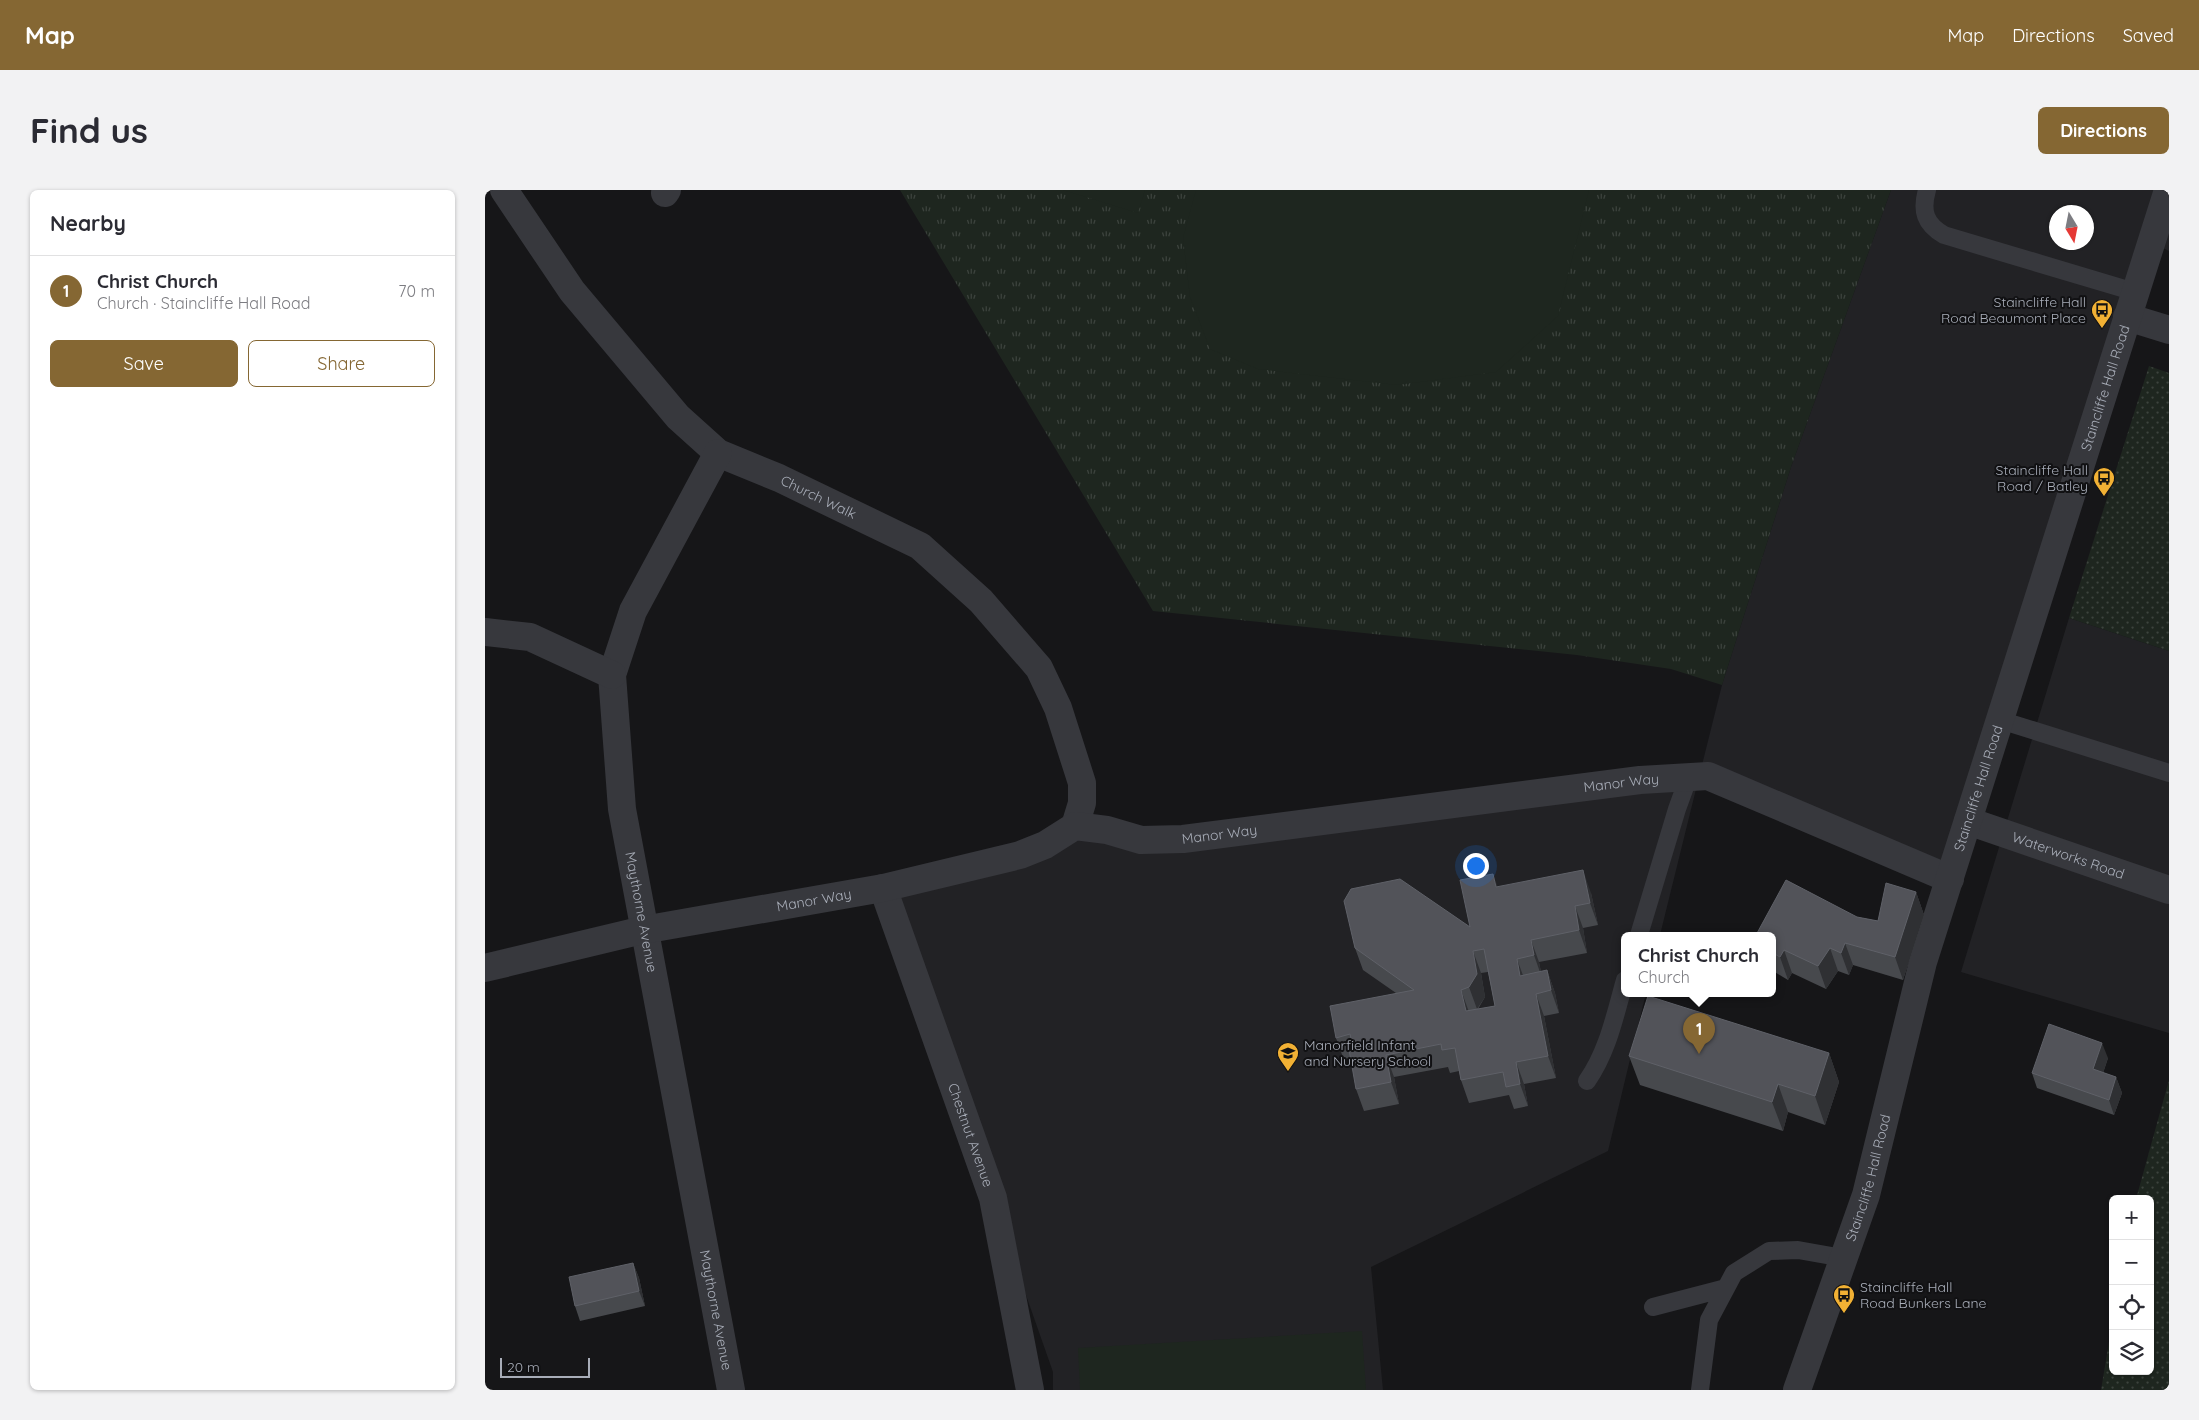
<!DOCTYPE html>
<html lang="en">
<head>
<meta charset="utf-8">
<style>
	body { margin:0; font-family:Quicksand,sans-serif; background:#f2f2f3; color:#2b2b33 }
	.controls { position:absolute; right:15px; bottom:15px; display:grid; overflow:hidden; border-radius:8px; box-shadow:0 1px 4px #0004 }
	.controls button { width:45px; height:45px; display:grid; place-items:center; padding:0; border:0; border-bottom:1px solid #e1e1e2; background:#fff; color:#2b2b33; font:25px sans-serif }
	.compass { position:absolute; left:1564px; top:15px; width:45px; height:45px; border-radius:50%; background:#fff; box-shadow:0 1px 4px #0004; rotate:170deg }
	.scale { position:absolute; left:15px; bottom:12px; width:90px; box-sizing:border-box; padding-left:5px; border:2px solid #a8adb8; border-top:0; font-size:14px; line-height:18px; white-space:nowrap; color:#a8adb8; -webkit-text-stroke:4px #111113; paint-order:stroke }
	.you { position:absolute; left:990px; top:675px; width:18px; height:18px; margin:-12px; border:4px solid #fff; border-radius:50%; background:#1a73e8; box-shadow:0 0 0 8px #1a73e833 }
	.badge { display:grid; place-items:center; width:32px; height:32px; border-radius:50%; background:#856733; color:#fff; font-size:16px; font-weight:700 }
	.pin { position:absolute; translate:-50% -41px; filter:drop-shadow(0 1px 2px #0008) }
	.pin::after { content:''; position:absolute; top:26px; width:18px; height:15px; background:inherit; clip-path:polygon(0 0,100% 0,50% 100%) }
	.popup { position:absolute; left:1136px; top:742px; width:155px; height:65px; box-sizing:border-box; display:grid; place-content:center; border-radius:8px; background:#fff; filter:drop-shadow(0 1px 4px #0005); font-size:16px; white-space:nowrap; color:#7c7c81 }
	.popup b { font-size:19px; color:#2b2b33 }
	.popup::after { content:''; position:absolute; left:50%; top:100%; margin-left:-10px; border:10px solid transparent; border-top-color:#fff }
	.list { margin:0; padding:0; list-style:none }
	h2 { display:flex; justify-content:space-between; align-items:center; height:65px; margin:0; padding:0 20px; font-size:21px }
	h2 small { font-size:16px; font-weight:400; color:#7c7c81 }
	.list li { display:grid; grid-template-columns:32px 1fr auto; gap:15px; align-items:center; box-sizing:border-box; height:70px; padding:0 20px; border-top:1px solid #e1e1e2 }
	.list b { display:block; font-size:19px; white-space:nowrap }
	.list p { margin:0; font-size:16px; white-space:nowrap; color:#7c7c81 }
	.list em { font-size:16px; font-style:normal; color:#7c7c81 }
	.actions { display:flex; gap:10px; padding:15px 20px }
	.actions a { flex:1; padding:11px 0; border:1px solid #856733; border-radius:8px; text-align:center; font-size:18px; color:#856733 }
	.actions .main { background:#856733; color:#fff }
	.icon { flex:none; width:28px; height:28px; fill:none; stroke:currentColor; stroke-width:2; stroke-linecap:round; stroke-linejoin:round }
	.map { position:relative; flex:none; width:1684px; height:1200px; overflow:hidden; border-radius:8px }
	header { display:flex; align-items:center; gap:30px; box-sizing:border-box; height:70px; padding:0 25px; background:#856733; color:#fff }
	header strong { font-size:24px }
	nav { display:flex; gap:28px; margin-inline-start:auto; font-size:18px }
	.intro { display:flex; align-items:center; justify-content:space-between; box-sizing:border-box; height:120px; padding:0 30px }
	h1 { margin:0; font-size:35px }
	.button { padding:12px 22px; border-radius:8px; background:#856733; color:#fff; font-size:18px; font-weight:700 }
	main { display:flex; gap:30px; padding:0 30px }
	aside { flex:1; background:#fff; border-radius:8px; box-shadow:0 1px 4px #0004 }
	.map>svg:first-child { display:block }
	.built { fill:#222225; fill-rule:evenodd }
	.grass { fill:url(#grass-dots) }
	.park { fill:url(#park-tufts) }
	.pitch { fill:#1e261f }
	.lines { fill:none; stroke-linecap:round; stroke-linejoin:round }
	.service { stroke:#37383d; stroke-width:18 }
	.minor { stroke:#37383d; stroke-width:28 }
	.tertiary { stroke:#37383d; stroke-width:28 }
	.wall { fill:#47494d; fill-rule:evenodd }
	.shaded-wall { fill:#2f3033 }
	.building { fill:#525359; stroke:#5f6168; fill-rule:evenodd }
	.labels { text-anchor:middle; stroke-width:4; stroke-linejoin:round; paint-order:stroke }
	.poi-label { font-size:14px; fill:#a8adb8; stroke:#111113; text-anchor:end }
	.street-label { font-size:14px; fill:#a8adb8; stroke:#111113 }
</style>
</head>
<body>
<header>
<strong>Map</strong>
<nav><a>Map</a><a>Directions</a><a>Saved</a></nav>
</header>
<div class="intro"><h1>Find us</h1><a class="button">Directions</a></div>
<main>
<aside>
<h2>Nearby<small></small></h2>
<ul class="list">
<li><span class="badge">1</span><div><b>Christ Church</b><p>Church · Staincliffe Hall Road</p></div><em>70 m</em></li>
</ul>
<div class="actions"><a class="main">Save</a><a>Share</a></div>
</aside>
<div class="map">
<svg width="1684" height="1200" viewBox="0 0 1684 1200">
	<defs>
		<pattern id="grass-dots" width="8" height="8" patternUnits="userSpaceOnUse" patternTransform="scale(1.25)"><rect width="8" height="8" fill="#1e261f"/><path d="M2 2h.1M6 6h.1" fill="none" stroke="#3c433d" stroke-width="1.8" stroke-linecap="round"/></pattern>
		<pattern id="park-tufts" width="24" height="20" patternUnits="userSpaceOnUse" patternTransform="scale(1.25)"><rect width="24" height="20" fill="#1e261f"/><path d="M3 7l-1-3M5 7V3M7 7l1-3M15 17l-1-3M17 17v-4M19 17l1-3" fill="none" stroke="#3c433d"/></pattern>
	</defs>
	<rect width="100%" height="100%" fill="#161618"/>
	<path class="built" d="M1406,0H1684V61L1661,50L1465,689L1214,587L1175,745H1140V803H1161L1123,961L886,1077L898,1200H568V1182L398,698L590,636L656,650L1214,587L1237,495L1306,277ZM1572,22H1602V52H1572Z
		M1584,428L1684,461V843L1476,782Z"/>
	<path class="grass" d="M1664,176L1684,183V461L1584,428Z
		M1684,890V1200H1616L1628,1128V1181H1665V1009H1651Z"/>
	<path class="park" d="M415,0H1406L1306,277L1237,495L1186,479L1092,465L668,421Z"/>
	<path class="pitch" d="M578,0H660L653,23Z
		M711,0H1104L1073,126L1011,182L912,195L773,179L725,159L705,107L698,48Z
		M877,1141L881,1200H595L593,1158Z"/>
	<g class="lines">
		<path class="service" d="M1442,0C1436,21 1440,34 1459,45L1650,102
			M1515,530L1684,583
			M1154,745L1192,619L1204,586
			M1102,891C1123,861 1130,825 1140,790
			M1168,1117L1241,1098
			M1215,1200L1224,1130L1249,1083L1284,1061L1313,1060L1358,1068"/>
		<g class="minor">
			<path id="s1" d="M19,0L87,101L193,227L233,263L294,288L435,356L496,411L554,478L573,518L597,593V613L590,636"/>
			<path d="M180,3L182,0"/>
			<path d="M1642,127L1684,140"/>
			<path id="s2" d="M233,263L148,421L127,485L137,619L246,1200"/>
			<path d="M0,442L45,447L127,485"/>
			<path id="s3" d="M1483,631L1684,700"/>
			<path id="s4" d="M398,698L508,1008L545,1200"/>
			<path id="s5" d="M0,778L158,740L398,698L535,665L560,655L590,636L622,640L656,650L698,649L1155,590L1223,586L1465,689"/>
		</g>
		<path class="tertiary" id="s6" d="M1312,1200L1381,1005L1438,772L1683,0"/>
	</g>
	<path class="wall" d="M1013,697L1106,703L1113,735L1098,738L1102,763L1054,772L1056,782L1062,780L1070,803L1074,823L1059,826L1071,888L1039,894L1043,916L1029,919L1024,905L984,913L976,890L974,881L965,883L963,877L909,887L914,914L879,921L871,899L866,869L859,870L851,848L911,803L878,780L870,758L985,737ZM1003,782L1010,816L993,819L1000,807L996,783Z
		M1431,702L1439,725L1418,790L1368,775L1364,785L1353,781L1341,799L1307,783L1303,790L1288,781V745L1372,727L1393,731Z
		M1344,863L1354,892L1340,935L1303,922L1298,941L1155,895L1144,866Z
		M1623,868L1618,883L1631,887L1637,903L1629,925L1552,898L1547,883Z
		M148,1073L154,1088L160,1116L95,1131L90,1116Z"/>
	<path class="shaded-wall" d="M1098,680L1106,703L1113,735L1105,713Z
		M1008,684L1016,706L1011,697Z
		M1431,702L1439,725L1418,790L1410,767Z
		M1090,716L1098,738L1102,763L1094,740Z
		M1046,750L1054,772L1057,788L1049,765Z
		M1360,753L1368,775L1364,785L1356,763Z
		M1345,758L1353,781L1341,799L1333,776Z
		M1299,760L1307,783L1303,790L1295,767Z
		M988,761L996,783L1000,807L992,819L984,797Z
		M1032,769L1040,791L1035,786Z
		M1062,780L1070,803L1074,823L1066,800Z
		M976,800L984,822L981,821Z
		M1051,804L1059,826L1071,888L1063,866Z
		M1617,853L1623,868L1614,895L1608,879Z
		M1344,863L1354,892L1340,935L1330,906Z
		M901,865L909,887L914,914L906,892Z
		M1031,872L1039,894L1043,916L1035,894Z
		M1631,887L1637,903L1629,925L1624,910Z
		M1293,894L1303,922L1298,941L1287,912Z
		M148,1073L154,1088L160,1116L154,1101Z"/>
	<path class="building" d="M1098,680L1105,713L1090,716L1094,740L1046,750L1049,765L1032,769L1035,786L1062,780L1066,800L1051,804L1063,866L1031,872L1035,894L1021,897L1018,882L976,890L970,858L957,860L956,854L901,865L906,892L871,899L863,854L867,853L865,844L851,848L845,816L929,800L870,758L859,711L866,699L915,689L985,737L975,690L1008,684L1011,697ZM999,759L1010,816L981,821L976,800L984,797L992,784L988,761Z
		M1301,690L1372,727L1393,731L1401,693L1431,702L1410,767L1360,753L1356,763L1345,758L1333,776L1299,760L1295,767L1288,763V745H1271Z
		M1163,806L1344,863L1330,906L1293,894L1287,912L1144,866Z
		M1564,834L1617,853L1608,879L1631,887L1624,910L1547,883Z
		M148,1073L154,1101L90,1116L84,1087Z"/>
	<defs>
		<g id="bus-pin" transform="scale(1.125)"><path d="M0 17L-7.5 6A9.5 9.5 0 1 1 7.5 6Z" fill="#f2b134" stroke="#111113"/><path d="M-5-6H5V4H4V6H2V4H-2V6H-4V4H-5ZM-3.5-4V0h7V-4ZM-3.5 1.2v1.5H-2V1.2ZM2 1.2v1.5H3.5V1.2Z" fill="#111"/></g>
		<g id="school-pin" transform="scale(1.125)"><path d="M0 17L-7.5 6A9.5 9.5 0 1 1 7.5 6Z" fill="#f2b134" stroke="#111113"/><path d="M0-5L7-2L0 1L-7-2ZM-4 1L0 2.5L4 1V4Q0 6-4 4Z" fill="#111"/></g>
	</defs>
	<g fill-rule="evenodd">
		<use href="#bus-pin" x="1617" y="120"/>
		<use href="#bus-pin" x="1619" y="288"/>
		<use href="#school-pin" x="803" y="863"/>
		<use href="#bus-pin" x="1359" y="1105"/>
	</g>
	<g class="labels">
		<g class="poi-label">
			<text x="1601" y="117">Staincliffe Hall<tspan x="1601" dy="16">Road Beaumont Place</tspan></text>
			<text x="1603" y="285">Staincliffe Hall<tspan x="1603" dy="16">Road / Batley</tspan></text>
			<text x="819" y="860" text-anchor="start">Manorfield Infant<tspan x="819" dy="16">and Nursery School</tspan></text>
			<text x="1375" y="1102" text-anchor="start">Staincliffe Hall<tspan x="1375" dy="16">Road Bunkers Lane</tspan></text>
		</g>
		<g class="street-label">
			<text dy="5" stroke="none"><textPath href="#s6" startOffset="1049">Staincliffe Hall Road</textPath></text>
			<text dy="5" stroke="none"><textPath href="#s1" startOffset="450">Church Walk</textPath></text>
			<text dy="5" stroke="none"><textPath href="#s5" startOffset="1161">Manor Way</textPath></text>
			<text dy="5" stroke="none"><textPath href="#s6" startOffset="629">Staincliffe Hall Road</textPath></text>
			<text dy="5" stroke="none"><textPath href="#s5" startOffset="756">Manor Way</textPath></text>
			<text dy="5" stroke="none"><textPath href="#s3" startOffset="106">Waterworks Road</textPath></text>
			<text dy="5" stroke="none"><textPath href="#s5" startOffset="336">Manor Way</textPath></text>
			<text dy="5" stroke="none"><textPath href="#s2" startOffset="486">Maythorne Avenue</textPath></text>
			<text dy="5" stroke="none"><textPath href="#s4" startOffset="262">Chestnut Avenue</textPath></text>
			<text dy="5" stroke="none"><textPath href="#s6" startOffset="224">Staincliffe Hall Road</textPath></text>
			<text dy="5" stroke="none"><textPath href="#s2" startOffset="891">Maythorne Avenue</textPath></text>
		</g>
	</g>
</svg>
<div class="controls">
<button>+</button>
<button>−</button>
<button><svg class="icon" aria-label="locate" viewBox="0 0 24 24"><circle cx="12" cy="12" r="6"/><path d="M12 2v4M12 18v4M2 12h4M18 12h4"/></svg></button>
<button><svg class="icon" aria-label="layers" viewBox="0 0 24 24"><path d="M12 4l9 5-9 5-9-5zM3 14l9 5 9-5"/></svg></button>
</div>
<svg class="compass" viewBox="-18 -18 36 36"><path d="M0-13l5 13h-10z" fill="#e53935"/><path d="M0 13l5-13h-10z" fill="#7c7c81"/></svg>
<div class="scale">20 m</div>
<div class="you"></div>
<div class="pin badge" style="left:1214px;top:864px">1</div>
<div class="popup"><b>Christ Church</b>Church</div>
</div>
</main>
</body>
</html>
